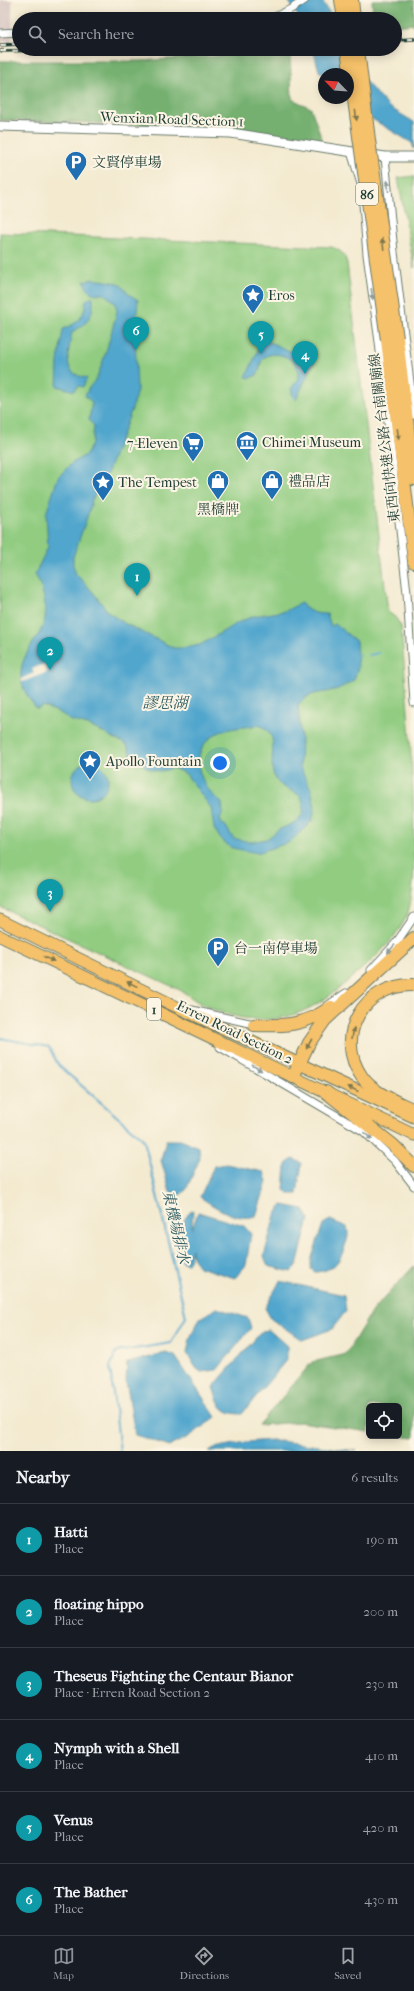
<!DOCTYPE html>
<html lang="en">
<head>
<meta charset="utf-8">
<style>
	body { margin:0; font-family:"IM FELL French Canon","Noto Serif TC",serif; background:#242831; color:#f1f3f6 }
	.controls { position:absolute; right:12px; bottom:12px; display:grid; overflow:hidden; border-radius:6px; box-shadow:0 2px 10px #0003 }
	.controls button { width:36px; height:36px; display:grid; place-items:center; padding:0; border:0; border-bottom:1px solid #363941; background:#171b24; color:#f1f3f6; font:20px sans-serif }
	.compass { position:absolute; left:318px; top:68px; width:36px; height:36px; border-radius:50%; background:#171b24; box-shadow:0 2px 10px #0003; rotate:295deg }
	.you { position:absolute; left:220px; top:763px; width:14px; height:14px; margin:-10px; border:3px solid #fff; border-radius:50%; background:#1a73e8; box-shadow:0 0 0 6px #1a73e833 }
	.badge { display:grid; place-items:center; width:26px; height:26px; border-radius:50%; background:#8c9099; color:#fff; font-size:13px; font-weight:700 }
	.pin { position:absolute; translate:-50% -33px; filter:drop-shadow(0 1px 2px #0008) }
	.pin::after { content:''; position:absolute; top:21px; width:14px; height:12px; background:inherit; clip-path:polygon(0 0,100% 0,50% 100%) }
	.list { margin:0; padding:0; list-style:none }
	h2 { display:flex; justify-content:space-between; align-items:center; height:52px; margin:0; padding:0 16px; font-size:17px }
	h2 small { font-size:13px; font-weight:400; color:#9ea1a6 }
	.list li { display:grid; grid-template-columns:26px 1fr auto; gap:12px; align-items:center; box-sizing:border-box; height:72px; padding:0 16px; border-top:1px solid #363941 }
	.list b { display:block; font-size:15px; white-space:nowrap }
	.list p { margin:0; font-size:13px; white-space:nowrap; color:#9ea1a6 }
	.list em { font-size:13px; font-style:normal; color:#9ea1a6 }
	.icon { flex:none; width:22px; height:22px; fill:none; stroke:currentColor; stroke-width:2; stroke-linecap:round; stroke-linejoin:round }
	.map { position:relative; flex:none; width:414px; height:1451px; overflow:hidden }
	.search { position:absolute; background:#171b24; box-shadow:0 2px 10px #0003; left:12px; right:12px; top:12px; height:44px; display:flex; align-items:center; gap:10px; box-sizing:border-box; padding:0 14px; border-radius:22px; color:#9ea1a6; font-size:15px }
	.sheet { height:484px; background:#171b24 }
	nav { display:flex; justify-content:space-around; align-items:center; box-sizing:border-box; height:56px; border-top:1px solid #363941; background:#171b24; font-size:11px; color:#9ea1a6 }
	nav a { display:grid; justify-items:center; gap:2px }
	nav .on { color:#8c9099 }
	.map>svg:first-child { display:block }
	.industrial { fill:#d1bfbd }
	.green { fill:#91cc81; stroke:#58845a }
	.forest { fill:#74b06f; stroke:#4a7652 }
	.water { fill:#51a6cd; stroke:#387280; fill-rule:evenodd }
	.pier { fill:#f3ead0 }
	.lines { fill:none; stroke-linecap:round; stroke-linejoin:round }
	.stream { stroke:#51a6cd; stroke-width:2 }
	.minor-casing { stroke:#697a6b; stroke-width:9 }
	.tertiary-casing { stroke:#697a6b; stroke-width:11 }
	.primary-casing { stroke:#697a6b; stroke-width:13 }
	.trunk-casing { stroke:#697a6b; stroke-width:14 }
	.minor { stroke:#fff; stroke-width:7 }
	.tertiary { stroke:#fff; stroke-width:9 }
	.primary { stroke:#f5c16b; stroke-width:11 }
	.trunk { stroke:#f5c16b; stroke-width:12 }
	.rail-casing { stroke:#1f3d34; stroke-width:3.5 }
	.rail { stroke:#fcf5e5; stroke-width:2; stroke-dasharray:6; stroke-linecap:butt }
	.trunk-bridge-casing { stroke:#697a6b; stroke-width:14; stroke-linecap:butt }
	.trunk-bridge { stroke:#f5c16b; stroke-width:12 }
	.oneway { fill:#7f784d }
	.oneway2 { fill:#8f9e9a }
	.labels { text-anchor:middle; stroke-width:4; stroke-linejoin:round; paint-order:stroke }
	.shield { fill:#fcf5e5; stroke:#617469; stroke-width:1 }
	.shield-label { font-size:13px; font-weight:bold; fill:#1f3d34 }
	.street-label { font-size:14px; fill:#1f3d34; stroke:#fcf5e5 }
	.poi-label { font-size:14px; fill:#1f3d34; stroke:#fcf5e5; text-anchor:start }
	.water-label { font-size:15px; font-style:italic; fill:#2e5c62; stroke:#fcf5e5 }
</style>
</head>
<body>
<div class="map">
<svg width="414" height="1451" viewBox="0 0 414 1451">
	<rect width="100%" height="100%" fill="#fcf5e5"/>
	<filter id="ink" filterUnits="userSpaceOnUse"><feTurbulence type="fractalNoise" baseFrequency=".025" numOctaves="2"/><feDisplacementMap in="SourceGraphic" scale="8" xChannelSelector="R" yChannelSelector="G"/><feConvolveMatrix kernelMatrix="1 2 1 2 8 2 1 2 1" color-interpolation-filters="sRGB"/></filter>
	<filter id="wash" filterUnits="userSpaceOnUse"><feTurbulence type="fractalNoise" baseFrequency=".012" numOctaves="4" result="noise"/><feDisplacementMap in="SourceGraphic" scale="16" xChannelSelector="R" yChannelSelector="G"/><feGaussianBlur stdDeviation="0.9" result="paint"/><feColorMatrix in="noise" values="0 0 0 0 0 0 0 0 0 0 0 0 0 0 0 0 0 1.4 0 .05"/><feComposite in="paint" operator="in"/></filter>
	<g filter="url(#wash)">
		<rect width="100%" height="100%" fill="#f3ead0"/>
		<path class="industrial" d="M0,0H12V42H0Z"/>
		<path class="green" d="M414,176V268L398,178Z
			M0,233L331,247C341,250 344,253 347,263L388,612L395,617L401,626C407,699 414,772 414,845C414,869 414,894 407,916C392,946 366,965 342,986C298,1023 258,1029 205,1006C196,1002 189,995 180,990L0,907Z"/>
		<path class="forest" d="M372,0H414V24L395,26V19H373Z
			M290,51L292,99L311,108L323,143L224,127L0,120V61H140Z
			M414,1266V1438L399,1436V1406H369V1432L300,1422L259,1425L312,1362L346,1354L372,1311Z"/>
		<path class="water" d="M288,0H322L333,19H300Z
			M313,49H344L348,63L389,107L414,122V149L412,143L367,116L348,74H324V76L319,71Z
			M93,279L119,283L130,295L138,300L135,334L137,390L132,409L107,474L92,500L90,509L73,557V565L76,574L93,592L108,612L124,623L174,648H184L200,645L241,621L254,616L285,611L301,603C308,612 315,614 327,614L331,626L335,624L356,641L358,668L354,680C348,683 341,689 334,690C318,695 311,690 298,705L301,737L300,767L311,789L315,807L312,821L290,842L257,853L232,848L222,841L214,829L211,808L186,774L173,768C154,775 148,768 132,758L127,745L88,725L69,720L62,714L43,706L37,709C22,691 15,675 27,653C33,641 43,632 45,618C47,602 42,588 35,574L48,547L46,514L58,477L72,463L87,454L92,443L94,426L89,420L92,402L85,396C88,387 94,383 97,377C106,355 111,334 117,311L115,303L104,294C91,294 89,294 84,281ZM258,725C283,733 267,758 274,776C279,790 298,790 302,799C304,803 303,809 303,814L296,822L278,830L267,839L250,842L233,838L225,825L222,824L220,818L223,813L222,803C199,786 186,752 216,734C229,727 244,728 258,725Z
			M93,297C94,316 88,324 72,332C69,352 60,374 87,378L83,387L78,386L74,391L57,386L58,362L63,329C78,324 85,316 86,300Z
			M263,339L314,362L296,400L293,397L291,389C293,384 299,381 299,376C301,360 275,348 264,358C259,362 261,370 257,375L250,378L246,377Z
			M72 780a18 18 0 1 1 36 0a18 18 0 1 1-36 0Z
			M166,1140H180L199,1147L200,1158L186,1190L180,1195L170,1192L161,1160Z
			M293,1159L302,1163L297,1194H288L284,1190L286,1164Z
			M226,1164L264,1172L267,1182L256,1216C237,1222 216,1208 200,1197L214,1166Z
			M282,1205L304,1209L309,1219L297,1265L291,1272L268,1266L264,1256L275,1215Z
			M193,1210L192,1229L198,1212L244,1226L251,1234L246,1265L235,1278L199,1267L193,1259L192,1249L190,1260L187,1264L182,1261C177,1246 178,1220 193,1210Z
			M330,1220L347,1227C349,1235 348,1238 345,1246C340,1262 333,1271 315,1272L311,1269V1260L323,1224Z
			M280,1281L344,1295L346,1311L332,1329L302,1340L271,1319L265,1308Z
			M217,1308L248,1318L251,1328L217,1370L201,1372L196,1368L187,1353L190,1338L200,1318Z
			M269,1330L287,1346V1359L242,1414C221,1414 219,1405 213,1387L262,1331Z
			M166,1353L175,1356L216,1417L190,1436L170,1446L135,1435L126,1380L127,1363Z
			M271,1440L357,1451H209L214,1448L246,1442Z"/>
		<path class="pier" d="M44,664L48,672L22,682L21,679L34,673L32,669Z"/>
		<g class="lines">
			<path class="stream" d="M369,655L379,653
				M355,656L361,655
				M0,1038L49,1047L59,1066L144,1140L186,1317L171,1343L116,1352L110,1367L120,1451"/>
		</g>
	</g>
	<g filter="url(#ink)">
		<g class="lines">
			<g class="minor-casing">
				<path id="minor" d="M271,19L291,9L305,0
					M0,33L19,32
					M351,152L361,184
					M385,157L394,252L414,415
					M363,204L367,255L379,342L407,593L414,703
					M371,970L396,943L414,917
					M327,1006L346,993
					M192,1010L258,1025
					M220,1047L363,1131L395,1161L414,1186"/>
			</g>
			<g class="tertiary-casing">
				<path id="tertiary" d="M0,126L231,133L385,157H414"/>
			</g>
			<g class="primary-casing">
				<path id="primary" d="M0,920L179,1008L414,1117
					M0,936L414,1135"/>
			</g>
			<g class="trunk-casing">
				<path id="trunk" d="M341,0L344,19
					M352,0L354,19
					M397,338L414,479
					M387,340L414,562
					M414,985C364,983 333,1036 362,1077C374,1094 396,1101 414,1110
					M254,1025C285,1026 304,1026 331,1007
					M293,1077L309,1043L325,1020L414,938
					M326,1092L393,1145L414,1166"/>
			</g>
			<use href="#minor" class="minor"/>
			<use href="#tertiary" class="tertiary"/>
			<use href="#primary" class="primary"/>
			<use href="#trunk" class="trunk"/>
			<g class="rail-casing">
				<path id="rail" d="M395,40L414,39
					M0,45L19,44
					M0,51L109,49"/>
			</g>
			<use href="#rail" class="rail"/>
			<g class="trunk-bridge-casing">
				<path id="trunk-bridge" d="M347,49L387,340
					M358,49L369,140L397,338"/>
			</g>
			<use href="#trunk-bridge" class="trunk-bridge"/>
		</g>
		<defs><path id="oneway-solid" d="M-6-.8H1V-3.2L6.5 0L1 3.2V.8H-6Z"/></defs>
		<g class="oneway">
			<use href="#oneway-solid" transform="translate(356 115) rotate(82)"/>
			<use href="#oneway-solid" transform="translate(383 244) rotate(-98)"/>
			<use href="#oneway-solid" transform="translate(398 434) rotate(83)"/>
			<use href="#oneway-solid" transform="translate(49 959) rotate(25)"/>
			<use href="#oneway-solid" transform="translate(132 984) rotate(-154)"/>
			<use href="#oneway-solid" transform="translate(353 1033) rotate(-80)"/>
			<use href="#oneway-solid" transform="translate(309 1044) rotate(119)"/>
			<use href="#oneway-solid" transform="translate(353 1089) rotate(-155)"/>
		</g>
		<g class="oneway2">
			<use href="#oneway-solid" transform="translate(388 186) rotate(-95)"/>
			<use href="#oneway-solid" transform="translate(372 294) rotate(82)"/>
			<use href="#oneway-solid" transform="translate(391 949) rotate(131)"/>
			<use href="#oneway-solid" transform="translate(257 1068) rotate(30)"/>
			<use href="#oneway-solid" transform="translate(368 1136) rotate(39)"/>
		</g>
	</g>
	<defs>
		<g id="parking-pin" transform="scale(1.15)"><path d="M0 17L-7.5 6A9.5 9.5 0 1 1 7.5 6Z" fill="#1f6fb2" stroke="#fcf5e5"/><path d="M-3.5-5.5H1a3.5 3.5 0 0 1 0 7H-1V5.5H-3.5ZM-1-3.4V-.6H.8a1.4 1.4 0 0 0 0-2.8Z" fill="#fff"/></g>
		<g id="sight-pin" transform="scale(1.15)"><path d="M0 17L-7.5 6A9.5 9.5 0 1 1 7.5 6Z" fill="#1f6fb2" stroke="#fcf5e5"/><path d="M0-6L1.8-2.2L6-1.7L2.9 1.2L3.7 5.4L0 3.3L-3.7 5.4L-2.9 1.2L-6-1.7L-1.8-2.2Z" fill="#fff"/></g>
		<g id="museum-pin" transform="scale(1.15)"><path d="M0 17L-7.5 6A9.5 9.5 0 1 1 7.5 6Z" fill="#1f6fb2" stroke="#fcf5e5"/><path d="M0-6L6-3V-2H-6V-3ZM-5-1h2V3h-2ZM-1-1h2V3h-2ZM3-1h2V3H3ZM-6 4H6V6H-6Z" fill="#fff"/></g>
		<g id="supermarket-pin" transform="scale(1.15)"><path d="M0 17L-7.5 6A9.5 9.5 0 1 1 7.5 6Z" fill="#1f6fb2" stroke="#fcf5e5"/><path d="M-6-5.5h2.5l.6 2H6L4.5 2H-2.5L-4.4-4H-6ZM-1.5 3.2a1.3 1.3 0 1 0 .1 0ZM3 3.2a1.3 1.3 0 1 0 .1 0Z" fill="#fff"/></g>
		<g id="shop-pin" transform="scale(1.15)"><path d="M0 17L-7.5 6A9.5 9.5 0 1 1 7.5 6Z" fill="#1f6fb2" stroke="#fcf5e5"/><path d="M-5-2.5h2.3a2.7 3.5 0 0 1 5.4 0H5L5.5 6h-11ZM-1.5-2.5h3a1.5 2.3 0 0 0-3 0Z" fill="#fff"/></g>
	</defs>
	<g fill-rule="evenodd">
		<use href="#parking-pin" x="76" y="162"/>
		<use href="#sight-pin" x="253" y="295"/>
		<use href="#museum-pin" x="247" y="442"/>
		<use href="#supermarket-pin" x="193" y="443"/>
		<use href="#shop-pin" x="218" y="481"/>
		<use href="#shop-pin" x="272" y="481"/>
		<use href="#sight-pin" x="103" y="482"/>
		<use href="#sight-pin" x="90" y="761"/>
		<use href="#parking-pin" x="218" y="948"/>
	</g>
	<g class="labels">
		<g class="shield">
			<rect x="356" y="183" width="22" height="22" rx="3"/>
			<rect x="147" y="998" width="14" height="22" rx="3"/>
		</g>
		<g class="shield-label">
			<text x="367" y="199">86</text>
			<text x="154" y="1014">1</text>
		</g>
		<g class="street-label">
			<text transform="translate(172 119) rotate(2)" y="5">Wenxian Road Section 1</text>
			<text transform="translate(384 438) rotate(-97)" y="5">東西向快速公路 台南關廟線</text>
			<text transform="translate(235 1032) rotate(26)" y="5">Erren Road Section 2</text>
		</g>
		<g class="poi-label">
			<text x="92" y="167">文賢停車場</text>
			<text x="268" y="300">Eros</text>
			<text x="262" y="447">Chimei Museum</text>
			<text x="178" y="448" text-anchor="end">7-Eleven</text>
			<text x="288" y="486">禮品店</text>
			<text x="118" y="487">The Tempest</text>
			<text x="218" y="514" text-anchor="middle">黑橋牌</text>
			<text x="106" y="766">Apollo Fountain</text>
			<text x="234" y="953">台一南停車場</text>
		</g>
		<g class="water-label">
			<text x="165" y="708">謬思湖</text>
			<text transform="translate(176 1227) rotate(77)" y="5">東機場排水</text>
		</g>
	</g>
</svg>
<div class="controls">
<button><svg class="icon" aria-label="locate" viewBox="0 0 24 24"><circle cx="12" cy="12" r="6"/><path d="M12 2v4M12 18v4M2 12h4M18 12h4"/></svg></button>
</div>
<svg class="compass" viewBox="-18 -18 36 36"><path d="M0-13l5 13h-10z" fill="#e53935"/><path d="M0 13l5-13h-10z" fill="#9ea1a6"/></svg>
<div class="you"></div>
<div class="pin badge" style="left:137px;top:596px;background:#0f9aa8">1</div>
<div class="pin badge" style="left:50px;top:670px;background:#0f9aa8">2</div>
<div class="pin badge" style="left:50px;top:912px;background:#0f9aa8">3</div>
<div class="pin badge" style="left:305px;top:374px;background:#0f9aa8">4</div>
<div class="pin badge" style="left:261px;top:354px;background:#0f9aa8">5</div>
<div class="pin badge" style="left:136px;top:350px;background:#0f9aa8">6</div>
<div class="search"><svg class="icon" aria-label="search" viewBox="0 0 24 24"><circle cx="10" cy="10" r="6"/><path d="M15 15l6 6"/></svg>Search here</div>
</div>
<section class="sheet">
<h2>Nearby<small>6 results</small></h2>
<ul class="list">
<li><span class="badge" style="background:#0f9aa8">1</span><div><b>Hatti</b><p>Place</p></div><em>190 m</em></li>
<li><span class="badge" style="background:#0f9aa8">2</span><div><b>floating hippo</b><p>Place</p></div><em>200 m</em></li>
<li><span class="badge" style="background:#0f9aa8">3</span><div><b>Theseus Fighting the Centaur Bianor</b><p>Place · Erren Road Section 2</p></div><em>230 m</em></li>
<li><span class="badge" style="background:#0f9aa8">4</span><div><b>Nymph with a Shell</b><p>Place</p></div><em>410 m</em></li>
<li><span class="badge" style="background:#0f9aa8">5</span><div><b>Venus</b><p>Place</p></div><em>420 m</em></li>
<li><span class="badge" style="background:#0f9aa8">6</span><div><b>The Bather</b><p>Place</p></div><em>430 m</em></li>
</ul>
</section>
<nav>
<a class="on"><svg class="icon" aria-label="map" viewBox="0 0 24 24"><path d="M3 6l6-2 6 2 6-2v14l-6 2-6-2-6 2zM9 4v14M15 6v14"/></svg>Map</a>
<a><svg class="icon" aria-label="directions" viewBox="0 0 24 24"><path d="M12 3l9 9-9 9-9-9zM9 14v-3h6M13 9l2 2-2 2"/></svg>Directions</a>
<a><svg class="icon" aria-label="saved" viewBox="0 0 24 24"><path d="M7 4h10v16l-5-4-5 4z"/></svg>Saved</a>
</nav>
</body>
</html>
